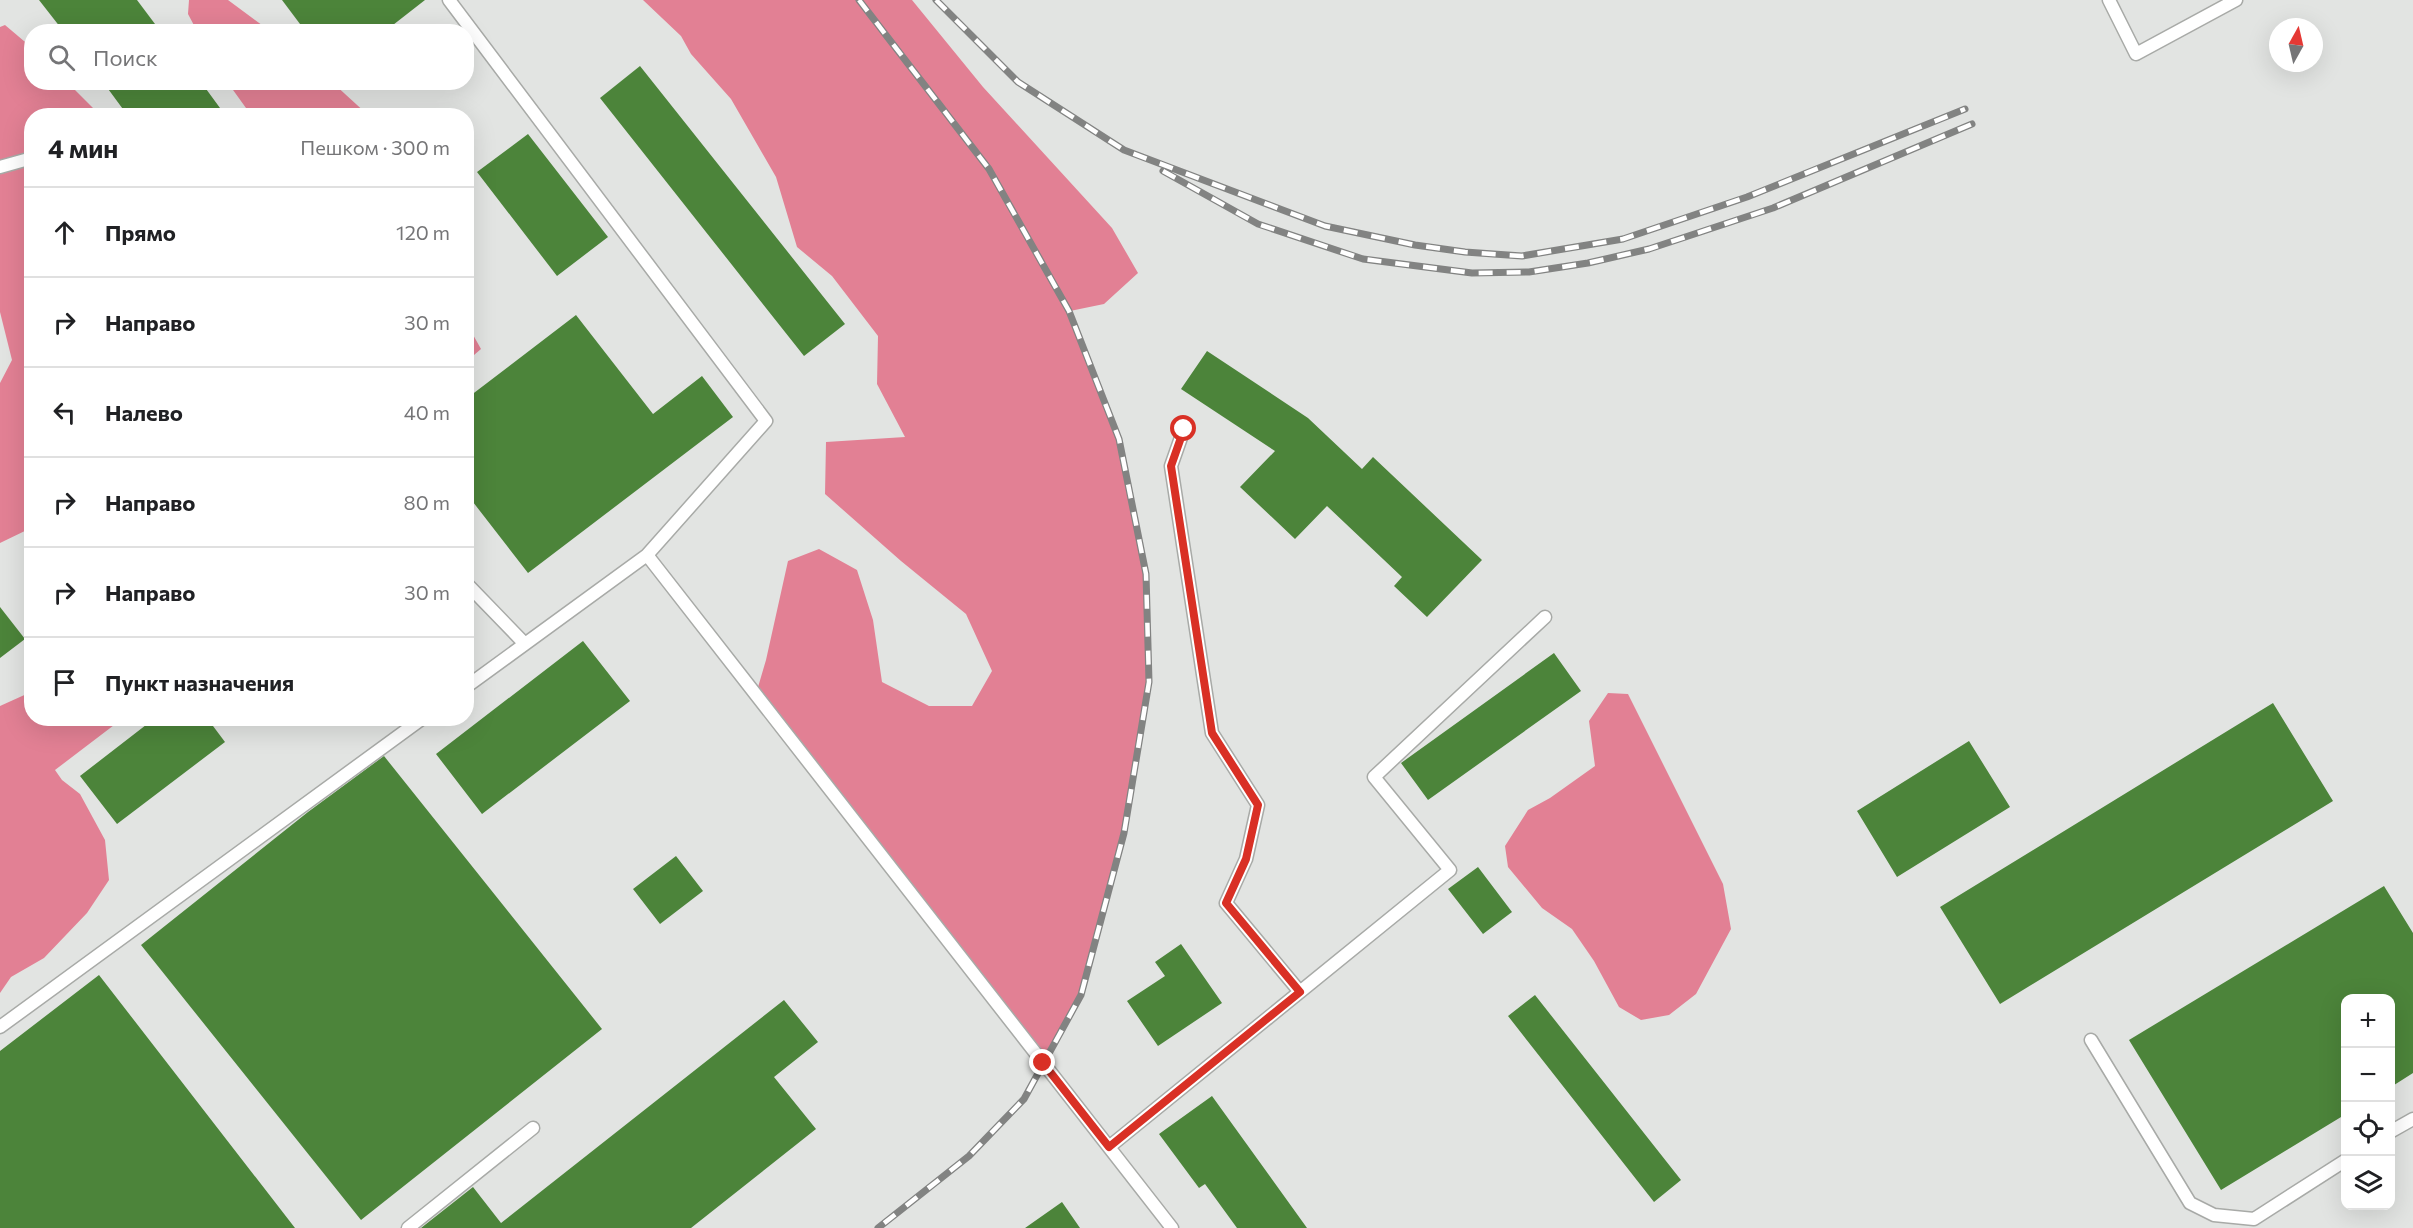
<!DOCTYPE html>
<html lang="ru">
<head>
<meta charset="utf-8">
<style>
	body { margin:0; font-family:Commissioner,sans-serif; background:#f6f6f6; color:#202124 }
	.controls { position:absolute; right:18px; bottom:18px; display:grid; overflow:hidden; border-radius:12px; box-shadow:0 6px 24px #0002 }
	.controls button { width:54px; height:54px; display:grid; place-items:center; padding:0; border:0; border-bottom:2px solid #e0e0e0; background:#fff; color:#202124; font:30px sans-serif }
	.compass { position:absolute; left:2269px; top:18px; width:54px; height:54px; border-radius:50%; background:#fff; box-shadow:0 6px 24px #0002; rotate:8deg }
	.stop { position:absolute; width:18px; height:18px; margin:-14px; border:4px solid #d93025; border-radius:50%; background:#fff }
	.stop.end { background:#d93025; border-color:#fff; box-shadow:0 2px 6px #0008 }
	.list { margin:0; padding:0; list-style:none }
	h2 { display:flex; justify-content:space-between; align-items:center; height:78px; margin:0; padding:0 24px; font-size:26px }
	h2 small { font-size:20px; font-weight:400; color:#757577 }
	.list li { display:grid; grid-template-columns:39px 1fr auto; gap:18px; align-items:center; box-sizing:border-box; height:90px; padding:0 24px; border-top:2px solid #e0e0e0 }
	.list b { display:block; font-size:22px; white-space:nowrap }
	.list em { font-size:20px; font-style:normal; color:#757577 }
	.icon { flex:none; width:33px; height:33px; fill:none; stroke:currentColor; stroke-width:2; stroke-linecap:round; stroke-linejoin:round }
	.map { position:relative; flex:none; width:2413px; height:1228px; overflow:hidden }
	.search { position:absolute; background:#fff; box-shadow:0 6px 24px #0002; left:24px; top:24px; width:450px; height:66px; display:flex; align-items:center; gap:15px; box-sizing:border-box; padding:0 21px; border-radius:24px; color:#757577; font-size:22px }
	.panel { position:absolute; background:#fff; box-shadow:0 6px 24px #0002; left:24px; top:108px; width:450px; height:618px; border-radius:24px }
	.map>svg:first-child { display:block }
	.forest { fill:#e28094 }
	.building { fill:#4c843a }
	.lines { fill:none; stroke-linecap:round; stroke-linejoin:round }
	.lane-casing { stroke:#a8aaa7; stroke-width:15 }
	.lane { stroke:#fff; stroke-width:12 }
	.rail-casing { stroke:#828382; stroke-width:7 }
	.rail { stroke:#fff; stroke-width:4.5; stroke-dasharray:14; stroke-linecap:butt }
	.route { stroke:#d93025; stroke-width:8 }
</style>
</head>
<body>
<div class="map">
<svg width="2413" height="1228" viewBox="0 0 2413 1228">
	<rect width="100%" height="100%" fill="#e2e4e2"/>
	<path class="forest" d="M189,0H228L270,31H197L188,14Z
		M643,0H912L983,87L1112,228L1138,273L1104,304L1070,311L1119,439L1146,574L1149,682L1124,833L1081,995L1043,1063L756,694L766,660L788,561L819,549L857,570L873,620L882,682L929,706H972L992,671L966,614L901,561L825,494L826,442L905,437L877,384L878,336L832,276L797,247L776,177L731,99L691,54L681,36Z
		M5,25L31,47L32,82L68,83L100,115L32,116L31,528L0,543V383L12,360L0,312V27Z
		M228,83H333L368,115H239L246,108Z
		M467,324L481,349L467,361H466Z
		M31,692L32,718L122,719L55,770L62,780L80,794L105,840L109,880L87,913L44,958L11,977L0,993V706Z
		M1608,693L1628,694L1723,884L1731,929L1696,994L1669,1015L1641,1020L1619,1007L1594,961L1572,929L1542,908L1508,867L1505,846L1528,810L1550,798L1595,766L1589,721Z"/>
	<path class="building" d="M39,0H137L161,32H64Z
		M282,0H425L384,32H306Z
		M640,66L845,324L804,356L600,98Z
		M103,82H201L220,108L210,116H128Z
		M528,134L608,237L557,276L477,172Z
		M576,315L653,414L702,376L733,417L528,573L466,493V399Z
		M1207,351L1308,418L1362,469L1373,457L1482,560L1427,617L1394,586L1402,577L1327,506L1295,539L1240,487L1275,451L1181,389Z
		M0,607L25,639L0,658Z
		M583,641L630,701L482,814L436,754Z
		M1554,653L1581,691L1428,800L1401,763Z
		M2273,703L2333,801L2000,1004L1940,907Z
		M155,718H207L225,742L117,824L80,776Z
		M1969,741L2010,807L1897,877L1857,811Z
		M384,756L602,1029L361,1220L141,945L308,812Z
		M676,856L703,891L660,924L633,889Z
		M1478,867L1512,912L1483,934L1448,889Z
		M2384,886L2413,933V1073L2391,1087V999H2346V1114L2221,1190L2129,1040Z
		M1181,944L1222,1003L1158,1046L1127,1001L1165,976L1155,962Z
		M99,975L295,1228H0V1051Z
		M1535,995L1681,1180L1654,1202L1508,1016Z
		M784,1000L818,1042L774,1077L816,1129L691,1228H421L473,1187L501,1223Z
		M1212,1096L1307,1228H1237L1205,1184L1199,1188L1159,1134Z
		M1062,1202L1080,1228H1025Z"/>
	<g class="lines">
		<g class="lane-casing">
			<path id="lane" d="M449,0L766,421L647,555L1172,1228
				M2109,0L2136,54L2236,0
				M0,167L32,158
				M1184,429L1171,466L1212,733L1258,805L1246,859L1226,903L1300,992
				M466,583L525,644
				M466,687L647,555
				M0,1027L423,718
				M2091,1040L2190,1203L2214,1215L2254,1219L2346,1160
				M2390,1132L2413,1119
				M1109,1147L1450,870L1374,777L1545,617
				M408,1228L533,1128"/>
		</g>
		<use href="#lane" class="lane"/>
		<g class="rail-casing">
			<path id="rail" d="M859,0L989,169L1069,311L1119,439L1146,574L1149,682L1124,833L1081,995L1024,1099L969,1156L878,1228
				M936,0L1018,82L1124,150L1325,226L1415,245L1465,252L1522,256L1623,239L1747,197L1965,109
				M1163,171L1258,224L1363,259L1472,273L1529,272L1588,263L1649,249L1773,208L1972,124"/>
		</g>
		<use href="#rail" class="rail"/>
	</g>
	<g class="lines">
		<path class="route" d="M1043,1063L1109,1147L1300,992L1226,903L1246,859L1258,805L1212,733L1171,466L1184,429"/>
	</g>
</svg>
<div class="controls">
<button>+</button>
<button>−</button>
<button><svg class="icon" aria-label="locate" viewBox="0 0 24 24"><circle cx="12" cy="12" r="6"/><path d="M12 2v4M12 18v4M2 12h4M18 12h4"/></svg></button>
<button><svg class="icon" aria-label="layers" viewBox="0 0 24 24"><path d="M12 4l9 5-9 5-9-5zM3 14l9 5 9-5"/></svg></button>
</div>
<svg class="compass" viewBox="-18 -18 36 36"><path d="M0-13l5 13h-10z" fill="#e53935"/><path d="M0 13l5-13h-10z" fill="#757577"/></svg>
<div class="stop" style="left:1184px;top:429px"></div>
<div class="stop end" style="left:1043px;top:1063px"></div>
<div class="search"><svg class="icon" aria-label="search" viewBox="0 0 24 24"><circle cx="10" cy="10" r="6"/><path d="M15 15l6 6"/></svg>Поиск</div>
<section class="panel">
<h2>4 мин<small>Пешком · 300 m</small></h2>
<ul class="list">
<li><svg class="icon" aria-label="ahead" viewBox="0 0 24 24"><path d="M12 20V5M6 11l6-6 6 6"/></svg><div><b>Прямо</b></div><em>120 m</em></li>
<li><svg class="icon" aria-label="right" viewBox="0 0 24 24"><path d="M7 20v-9h11M14 6l5 5-5 5"/></svg><div><b>Направо</b></div><em>30 m</em></li>
<li><svg class="icon" aria-label="left" viewBox="0 0 24 24"><path d="M17 20v-9H6M10 6l-5 5 5 5"/></svg><div><b>Налево</b></div><em>40 m</em></li>
<li><svg class="icon" aria-label="right" viewBox="0 0 24 24"><path d="M7 20v-9h11M14 6l5 5-5 5"/></svg><div><b>Направо</b></div><em>80 m</em></li>
<li><svg class="icon" aria-label="right" viewBox="0 0 24 24"><path d="M7 20v-9h11M14 6l5 5-5 5"/></svg><div><b>Направо</b></div><em>30 m</em></li>
<li><svg class="icon" aria-label="arrive" viewBox="0 0 24 24"><path d="M6 21V4h12l-3 4 3 4H6"/></svg><div><b>Пункт назначения</b></div></li>
</ul>
</section>
</div>
</body>
</html>
